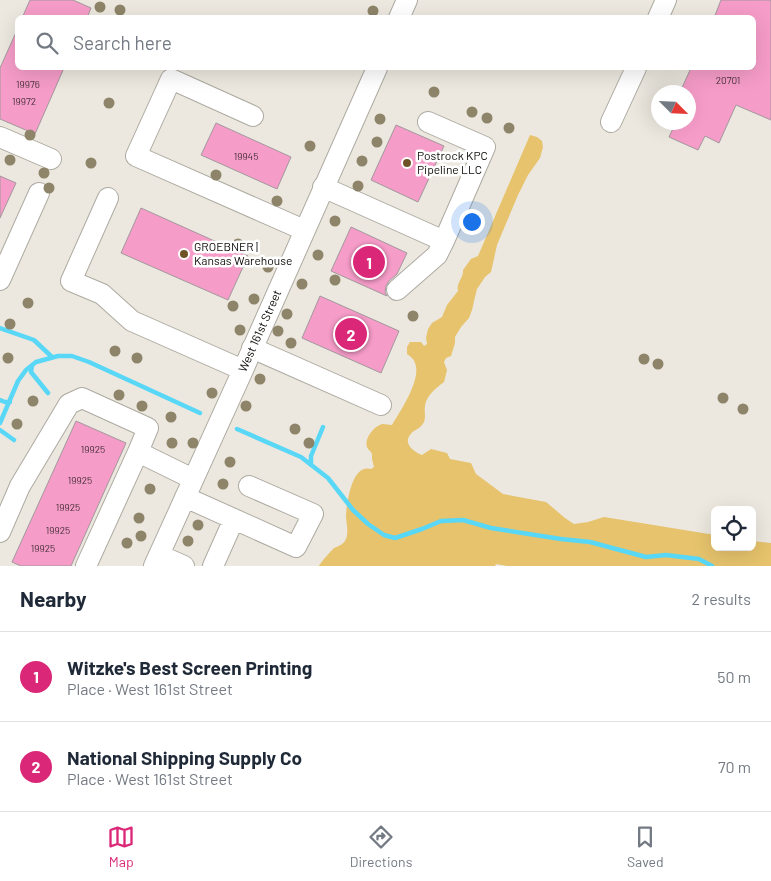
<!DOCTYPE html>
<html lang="en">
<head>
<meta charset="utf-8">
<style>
	body { margin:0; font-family:Barlow,sans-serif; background:#f6f6f7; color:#1f2937 }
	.controls { position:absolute; right:15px; bottom:15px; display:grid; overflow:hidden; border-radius:8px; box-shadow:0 5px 20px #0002 }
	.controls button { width:45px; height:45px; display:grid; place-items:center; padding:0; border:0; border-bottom:1px solid #e0e1e3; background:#fff; color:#1f2937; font:25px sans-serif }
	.compass { position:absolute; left:651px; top:85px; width:45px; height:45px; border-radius:50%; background:#fff; box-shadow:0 5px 20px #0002; rotate:114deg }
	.you { position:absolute; left:471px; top:221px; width:18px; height:18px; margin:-12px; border:4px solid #fff; border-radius:50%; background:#1a73e8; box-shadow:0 0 0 8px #1a73e833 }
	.badge { display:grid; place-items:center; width:32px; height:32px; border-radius:50%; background:#db2777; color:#fff; font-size:16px; font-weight:700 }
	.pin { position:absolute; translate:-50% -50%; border:2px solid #fff; box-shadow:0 1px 5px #0006 }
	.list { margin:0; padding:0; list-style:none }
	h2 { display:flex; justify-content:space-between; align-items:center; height:65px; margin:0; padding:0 20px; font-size:21px }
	h2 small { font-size:16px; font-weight:400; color:#747a83 }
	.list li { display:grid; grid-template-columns:32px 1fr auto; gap:15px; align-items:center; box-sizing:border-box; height:90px; padding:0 20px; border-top:1px solid #e0e1e3 }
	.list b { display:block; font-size:19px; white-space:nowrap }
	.list p { margin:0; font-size:16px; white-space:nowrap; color:#747a83 }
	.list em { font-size:16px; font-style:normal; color:#747a83 }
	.icon { flex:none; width:28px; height:28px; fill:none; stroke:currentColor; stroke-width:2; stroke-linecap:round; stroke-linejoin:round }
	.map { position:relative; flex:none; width:771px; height:566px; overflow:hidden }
	.search { position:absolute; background:#fff; box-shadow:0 5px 20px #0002; left:15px; right:15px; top:15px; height:55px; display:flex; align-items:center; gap:12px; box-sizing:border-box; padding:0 18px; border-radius:8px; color:#747a83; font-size:19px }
	.sheet { height:245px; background:#fff }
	nav { display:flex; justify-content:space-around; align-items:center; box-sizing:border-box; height:70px; border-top:1px solid #e0e1e3; background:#fff; font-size:14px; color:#747a83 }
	nav a { display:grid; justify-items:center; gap:2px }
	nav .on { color:#db2777 }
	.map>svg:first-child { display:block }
	.green { fill:#e6c36c }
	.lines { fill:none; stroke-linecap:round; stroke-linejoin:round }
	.stream { stroke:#59d7f6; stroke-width:4.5 }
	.building { fill:#f59cc8; stroke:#a2989c }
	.minor-casing { stroke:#adaaa1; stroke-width:22 }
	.minor { stroke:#fff; stroke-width:20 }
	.tree { fill:#8d8469 }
	.poi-dot { fill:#6f5326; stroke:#fff; stroke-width:2 }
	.labels { text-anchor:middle; stroke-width:5; stroke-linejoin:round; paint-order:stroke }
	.number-label { font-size:10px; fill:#473039 }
	.poi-label { font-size:12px; fill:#0d0c09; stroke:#fff; text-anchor:start }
	.street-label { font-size:12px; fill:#0d0c09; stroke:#fff }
</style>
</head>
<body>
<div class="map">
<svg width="771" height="566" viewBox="0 0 771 566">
	<rect width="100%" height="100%" fill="#ece8df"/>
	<path class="green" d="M530,135L537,137L542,141L543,147L540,158L528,175L518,195L497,245L491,272L485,277L477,289L475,297L472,310L469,318L461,327L455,337V343L451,356L446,358L444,362L447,370L444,382C436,388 426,396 425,406C424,412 426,416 424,422C420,430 414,429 410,435C403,444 414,452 422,455L431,449L447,453L450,459L471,463L476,474L503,494L546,502L565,518L574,524L588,522L604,517L715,535V547H752V541L771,543V566H507L496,564L495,566H319C320,563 332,550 334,548C339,546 344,544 346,539C349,531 346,523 346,515C347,502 352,463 371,469L374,467L372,459V454C371,451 368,450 367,447C364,438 375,425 383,424C386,424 389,425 392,425C400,412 422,379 415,363C414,359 411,357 407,354V347L410,342H421L424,346L427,344L426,338L428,329L432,323L442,317L447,305L458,291C456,283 464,277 463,270L471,259L478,256Z"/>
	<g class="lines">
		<path class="stream" d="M0,328L34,340L52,357
			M32,366L31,372L48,393
			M0,400L5,402H10
			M0,423L18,381L26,370L36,362L58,356H72L89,362L200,413
			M237,429L301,457L328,478L353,510L368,524L384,535L395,538L422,529L441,521L463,520L491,528L561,539L590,542L646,557L666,555L699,559L712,566
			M0,430L14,440
			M311,465V456L323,427"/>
	</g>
	<path class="building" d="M30,0H73L91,8L87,18H22Z
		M721,0H771V120L736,105L719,143L705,136L698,150L669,137L676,122H688V92H680L691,68H754V18H714Z
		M18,28V68H64L35,134L0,119V68Z
		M216,123L291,157L277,189L201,155Z
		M396,125L444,146L418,202L371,180Z
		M0,176L16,183L0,218Z
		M141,208L248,256L228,300L121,253Z
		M351,227L407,253L397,274L389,281L386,286L385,292L387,296L331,271Z
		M320,296L399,331L381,373L302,338Z
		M76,421L126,443L71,566H21L12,562Z"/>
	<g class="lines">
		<g class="minor-casing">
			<path id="minor" d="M399,18L407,0
				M658,18L666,0
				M253,116L171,79L136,156L304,230
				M611,122L636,68
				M0,137L51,159
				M323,187L444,241L485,147L428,122
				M108,198L71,281L102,294L132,321L243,370
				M0,280L39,193
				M397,290L437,255L444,241
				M252,348L381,405
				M185,497L296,547L313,514L249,486
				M0,532L20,486L69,404L82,398L148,428L138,452L193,479
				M159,555L184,566
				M86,566L138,452
				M154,566L243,370L377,68
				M213,566L234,519"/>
		</g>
		<use href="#minor" class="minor"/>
	</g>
	<g class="tree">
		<circle cx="100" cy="7" r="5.5"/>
		<circle cx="120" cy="10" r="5.5"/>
		<circle cx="373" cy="11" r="5.5"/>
		<circle cx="434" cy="92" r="5.5"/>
		<circle cx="109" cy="103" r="5.5"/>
		<circle cx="472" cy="112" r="5.5"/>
		<circle cx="487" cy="118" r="5.5"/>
		<circle cx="380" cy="119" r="5.5"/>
		<circle cx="509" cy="128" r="5.5"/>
		<circle cx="30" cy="135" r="5.5"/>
		<circle cx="377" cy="142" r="5.5"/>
		<circle cx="310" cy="146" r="5.5"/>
		<circle cx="10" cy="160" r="5.5"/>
		<circle cx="362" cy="161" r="5.5"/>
		<circle cx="91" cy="163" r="5.5"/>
		<circle cx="44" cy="173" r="5.5"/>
		<circle cx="216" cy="175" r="5.5"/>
		<circle cx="358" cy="186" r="5.5"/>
		<circle cx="49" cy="188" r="5.5"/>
		<circle cx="277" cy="201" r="5.5"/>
		<circle cx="335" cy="221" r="5.5"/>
		<circle cx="238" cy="244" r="5.5"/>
		<circle cx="318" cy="255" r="5.5"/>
		<circle cx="268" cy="267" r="5.5"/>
		<circle cx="335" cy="280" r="5.5"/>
		<circle cx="302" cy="284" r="5.5"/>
		<circle cx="254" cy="299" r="5.5"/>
		<circle cx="28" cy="303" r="5.5"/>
		<circle cx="233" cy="306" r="5.5"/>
		<circle cx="287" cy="314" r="5.5"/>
		<circle cx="413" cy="316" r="5.5"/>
		<circle cx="10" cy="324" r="5.5"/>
		<circle cx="240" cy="330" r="5.5"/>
		<circle cx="278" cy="331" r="5.5"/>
		<circle cx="291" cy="343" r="5.5"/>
		<circle cx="115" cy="351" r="5.5"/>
		<circle cx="8" cy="358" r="5.5"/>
		<circle cx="137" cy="358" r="5.5"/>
		<circle cx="644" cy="359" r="5.5"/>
		<circle cx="658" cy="364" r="5.5"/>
		<circle cx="260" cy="379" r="5.5"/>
		<circle cx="212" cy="393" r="5.5"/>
		<circle cx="119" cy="395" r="5.5"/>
		<circle cx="723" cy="398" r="5.5"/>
		<circle cx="33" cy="401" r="5.5"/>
		<circle cx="142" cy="406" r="5.5"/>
		<circle cx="246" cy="406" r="5.5"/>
		<circle cx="743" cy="409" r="5.5"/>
		<circle cx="171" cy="417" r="5.5"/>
		<circle cx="17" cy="424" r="5.5"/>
		<circle cx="295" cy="429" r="5.5"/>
		<circle cx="172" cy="443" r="5.5"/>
		<circle cx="193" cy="443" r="5.5"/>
		<circle cx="309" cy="443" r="5.5"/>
		<circle cx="230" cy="462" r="5.5"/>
		<circle cx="223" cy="484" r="5.5"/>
		<circle cx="150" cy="489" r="5.5"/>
		<circle cx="139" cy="518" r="5.5"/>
		<circle cx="198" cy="525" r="5.5"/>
		<circle cx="141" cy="536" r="5.5"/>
		<circle cx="188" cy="541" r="5.5"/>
		<circle cx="127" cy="543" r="5.5"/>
	</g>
	<g class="poi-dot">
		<circle cx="407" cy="163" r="5"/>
		<circle cx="184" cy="254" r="5"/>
	</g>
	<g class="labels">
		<g class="number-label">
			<text x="728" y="84">20701</text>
			<text x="28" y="88">19976</text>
			<text x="24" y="105">19972</text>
			<text x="246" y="160">19945</text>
			<text x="93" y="453">19925</text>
			<text x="80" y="484">19925</text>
			<text x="68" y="511">19925</text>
			<text x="58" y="534">19925</text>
			<text x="43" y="552">19925</text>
		</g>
		<g class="poi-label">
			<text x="417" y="160">Postrock KPC<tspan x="417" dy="14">Pipeline LLC</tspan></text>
			<text x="194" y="251">GROEBNER |<tspan x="194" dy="14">Kansas Warehouse</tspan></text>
		</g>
		<g class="street-label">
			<text transform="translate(260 331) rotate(-66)" y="4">West 161st Street</text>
		</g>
	</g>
</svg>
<div class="controls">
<button><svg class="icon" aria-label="locate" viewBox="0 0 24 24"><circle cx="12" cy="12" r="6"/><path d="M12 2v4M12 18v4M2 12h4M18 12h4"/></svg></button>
</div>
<svg class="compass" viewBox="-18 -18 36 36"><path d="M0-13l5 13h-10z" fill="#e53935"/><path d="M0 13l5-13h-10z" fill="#747a83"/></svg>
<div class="you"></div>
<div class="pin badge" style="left:369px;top:262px">1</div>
<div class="pin badge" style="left:351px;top:334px">2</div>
<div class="search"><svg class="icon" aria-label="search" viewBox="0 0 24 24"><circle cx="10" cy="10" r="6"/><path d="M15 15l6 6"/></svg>Search here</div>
</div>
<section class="sheet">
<h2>Nearby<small>2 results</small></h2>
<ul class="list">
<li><span class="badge">1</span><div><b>Witzke's Best Screen Printing</b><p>Place · West 161st Street</p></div><em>50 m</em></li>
<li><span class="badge">2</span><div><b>National Shipping Supply Co</b><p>Place · West 161st Street</p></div><em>70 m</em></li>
</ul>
</section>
<nav>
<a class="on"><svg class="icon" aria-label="map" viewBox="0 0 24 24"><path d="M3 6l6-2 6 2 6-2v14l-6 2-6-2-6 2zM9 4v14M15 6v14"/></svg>Map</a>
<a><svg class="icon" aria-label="directions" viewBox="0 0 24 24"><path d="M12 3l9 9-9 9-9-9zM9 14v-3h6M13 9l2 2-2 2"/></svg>Directions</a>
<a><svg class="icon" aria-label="saved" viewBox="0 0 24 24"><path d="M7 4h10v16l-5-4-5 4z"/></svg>Saved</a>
</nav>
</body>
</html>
